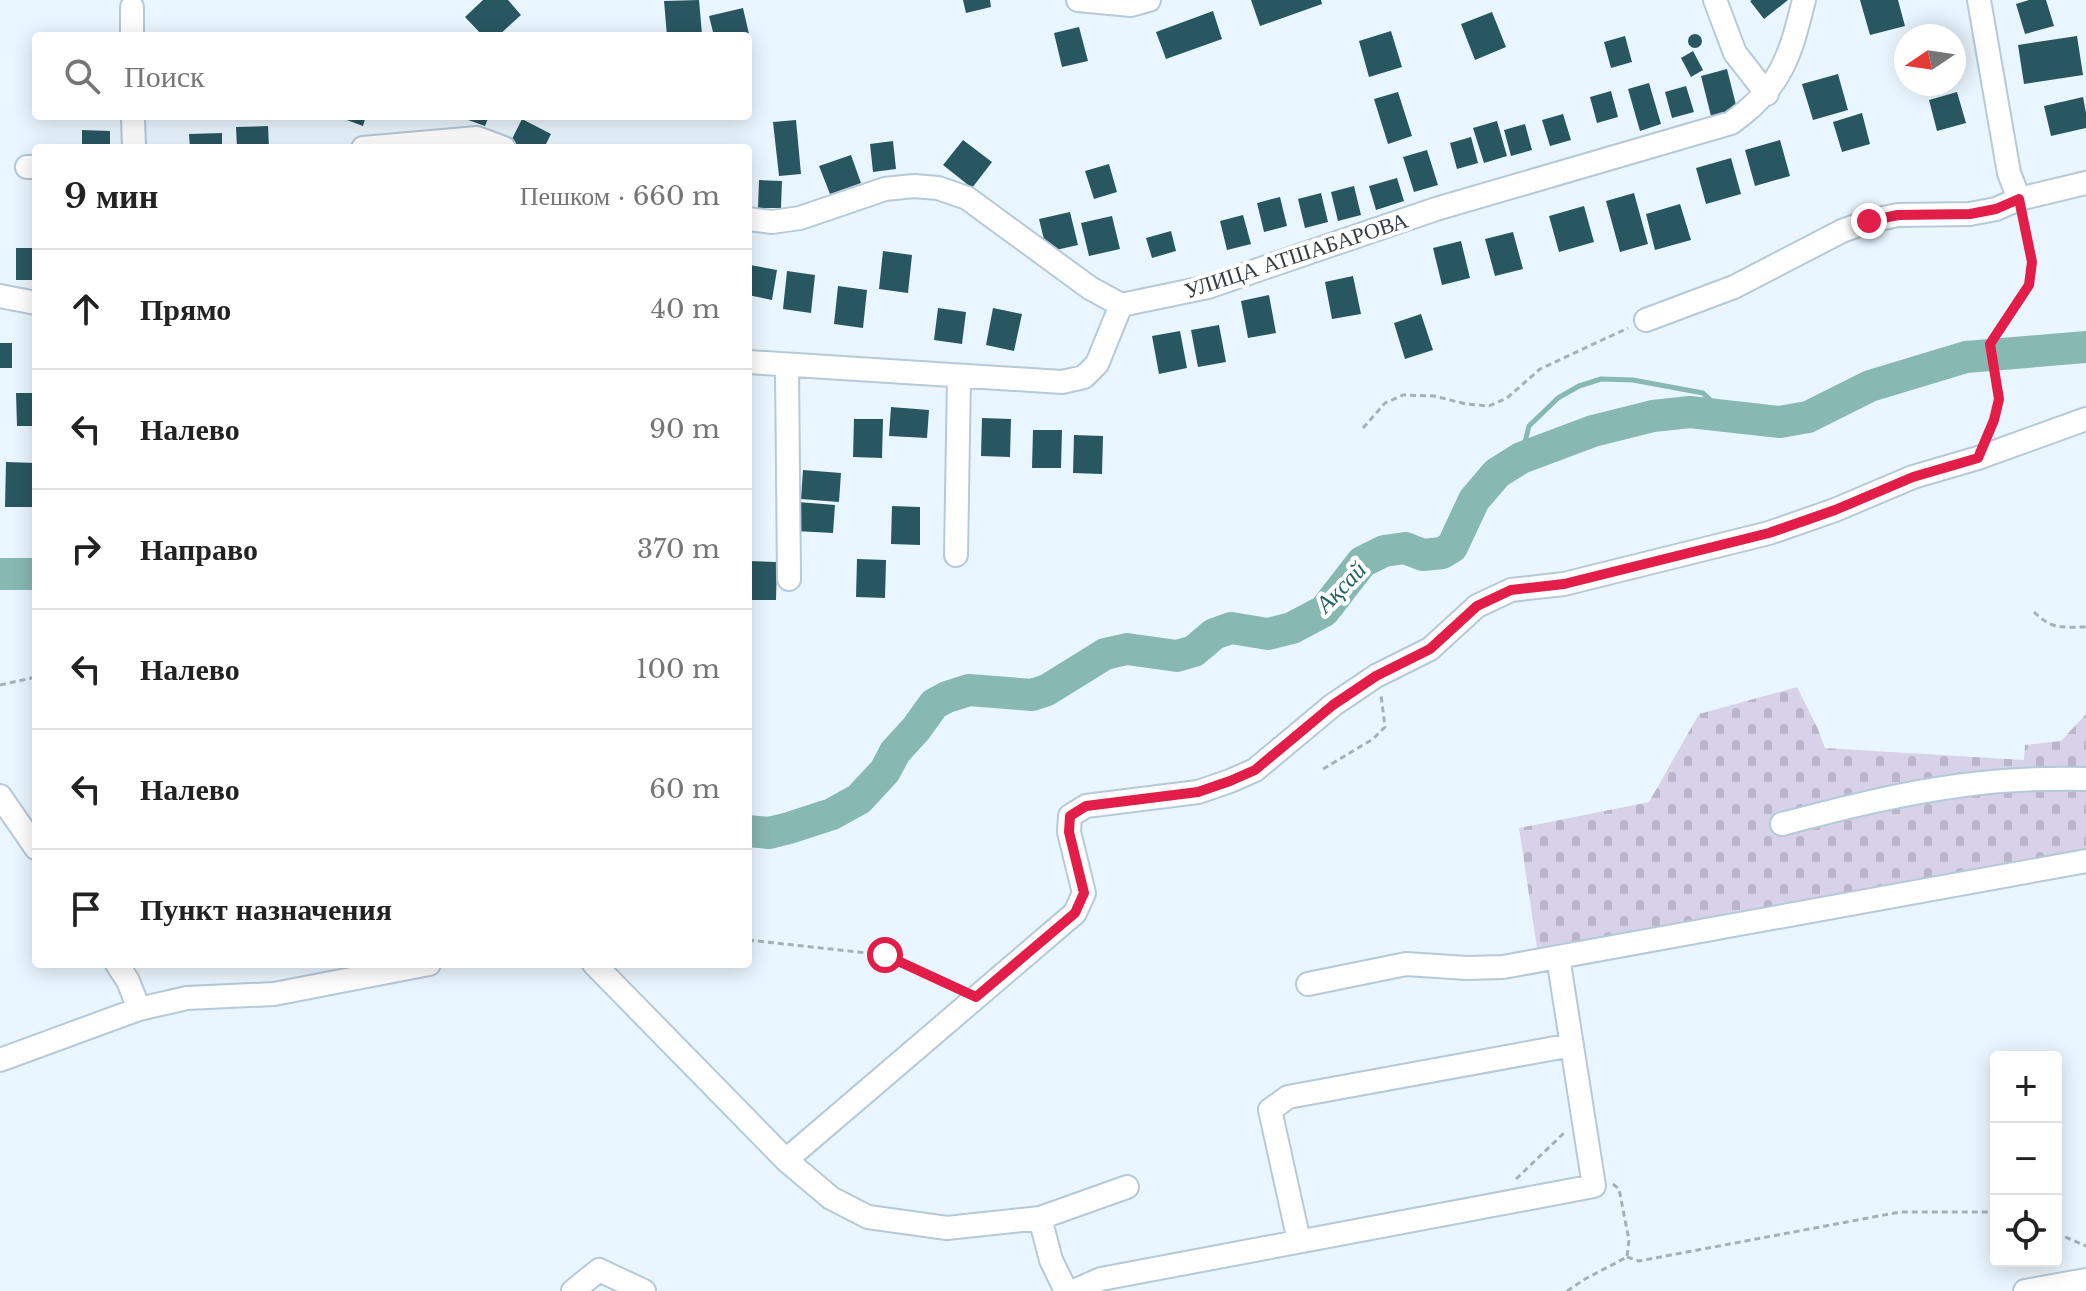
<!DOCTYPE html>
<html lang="ru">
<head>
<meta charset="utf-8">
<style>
	body { margin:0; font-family:"Libre Baskerville",serif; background:#f2f2f2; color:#222 }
	.controls { position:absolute; right:24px; bottom:24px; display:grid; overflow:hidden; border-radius:8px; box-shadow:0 4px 20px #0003 }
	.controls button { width:72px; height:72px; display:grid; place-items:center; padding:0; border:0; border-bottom:2px solid #e0e0e0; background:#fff; color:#222; font:40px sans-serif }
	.compass { position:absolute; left:1894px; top:24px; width:72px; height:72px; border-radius:50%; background:#fff; box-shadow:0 4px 20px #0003; rotate:257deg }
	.stop { position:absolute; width:24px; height:24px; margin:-18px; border:6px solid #e11d48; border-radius:50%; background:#fff }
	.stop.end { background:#e11d48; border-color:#fff; box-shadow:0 2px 8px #0008 }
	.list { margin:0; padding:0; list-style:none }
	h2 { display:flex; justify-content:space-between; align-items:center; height:104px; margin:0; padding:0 32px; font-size:34px }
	h2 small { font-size:26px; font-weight:400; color:#767676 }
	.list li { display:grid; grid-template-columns:52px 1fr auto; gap:24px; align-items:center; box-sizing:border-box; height:120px; padding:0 32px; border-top:2px solid #e0e0e0 }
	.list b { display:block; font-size:30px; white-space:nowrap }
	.list em { font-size:26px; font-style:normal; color:#767676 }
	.icon { flex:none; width:44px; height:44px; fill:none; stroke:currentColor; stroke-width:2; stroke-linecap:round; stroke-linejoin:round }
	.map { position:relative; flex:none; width:2086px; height:1291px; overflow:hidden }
	.search { position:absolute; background:#fff; box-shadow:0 4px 20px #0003; left:32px; top:32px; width:720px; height:88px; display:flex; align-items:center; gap:20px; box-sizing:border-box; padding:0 28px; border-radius:8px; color:#767676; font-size:30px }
	.panel { position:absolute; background:#fff; box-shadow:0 4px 20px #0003; left:32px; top:144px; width:720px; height:824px; border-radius:8px }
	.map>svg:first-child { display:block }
	.cemetery { fill:url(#cemetery-stones) }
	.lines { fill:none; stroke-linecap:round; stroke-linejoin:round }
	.stream { stroke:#87b8b1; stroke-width:5 }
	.river { stroke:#87b8b1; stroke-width:32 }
	.building { fill:#285761 }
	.minor-casing { stroke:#b6c9d8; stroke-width:26 }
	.path { stroke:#a6b0b8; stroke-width:3; stroke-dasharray:6 4; stroke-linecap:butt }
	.minor { stroke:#fff; stroke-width:22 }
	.route { stroke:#e11d48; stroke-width:10 }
	.labels { text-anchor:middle; stroke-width:8; stroke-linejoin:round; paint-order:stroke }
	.street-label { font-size:22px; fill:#353d43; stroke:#fff }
	.water-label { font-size:24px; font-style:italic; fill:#21635c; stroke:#fff }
</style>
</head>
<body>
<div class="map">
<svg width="2086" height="1291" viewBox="0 0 2086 1291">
	<defs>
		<pattern id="cemetery-stones" width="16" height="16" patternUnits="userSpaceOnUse" patternTransform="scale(2)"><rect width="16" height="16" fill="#d8d2e9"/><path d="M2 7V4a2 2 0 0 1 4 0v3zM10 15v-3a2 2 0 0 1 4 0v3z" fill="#bab5c9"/></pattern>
	</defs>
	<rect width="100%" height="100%" fill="#eaf6ff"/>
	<path class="cemetery" d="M1797,687L1817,727L1825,748L2024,760L2025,745L2061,741L2086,714V851L1537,948L1519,828L1649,802L1699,714Z"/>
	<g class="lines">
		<path class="stream" d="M1521,458L1529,426L1558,398L1579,386L1601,379L1633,380L1703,393L1726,416"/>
		<path class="river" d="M0,574H36
			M748,831L769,833L789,828L832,814L859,799L885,771L895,752L916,729L934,704L947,697L969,690L1032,695L1047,690L1105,654L1127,649L1177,656L1194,651L1214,634L1231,628L1268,634L1292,628L1324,611L1362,562L1384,551L1405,548L1423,555L1442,553L1452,547L1474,500L1497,473L1521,458L1593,431L1653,416L1690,412L1780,422L1808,417L1870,386L1966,357L2086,347"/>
	</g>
	<path class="building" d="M483,0H508L521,15L498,36H483L465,17Z
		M699,0L702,34L667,36L664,1Z
		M963,0H990L991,7L966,13Z
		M1251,0H1321L1322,4L1260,26Z
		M1752,0H1788L1764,19L1750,1Z
		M1860,0H1898L1905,26L1870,35Z
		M2029,0H2046L2054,26L2025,34L2016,4Z
		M743,8L749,34L740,36H714L709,16Z
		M1213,11L1222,39L1166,59L1156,32Z
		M1492,12L1506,47L1475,60L1461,24Z
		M1079,27L1088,61L1062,67L1054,33Z
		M1391,31L1402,67L1369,77L1359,41Z
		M1688 41a7 7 0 1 1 14 0a7 7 0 1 1-14 0Z
		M1625,36L1632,62L1611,68L1604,42Z
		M2077,36L2083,75L2024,84L2018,45Z
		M1693,51L1703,70L1691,77L1681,58Z
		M1727,69L1737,109L1711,116L1701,76Z
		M1838,74L1848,110L1813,120L1802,84Z
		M1649,83L1661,124L1640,131L1628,89Z
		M1686,86L1694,112L1672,118L1665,92Z
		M1611,91L1618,117L1597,123L1590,97Z
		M1398,92L1412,136L1388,144L1374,99Z
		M1957,92L1966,123L1937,131L1929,100Z
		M2083,97L2086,113V128L2051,136L2044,106Z
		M1862,113L1870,144L1842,152L1833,122Z
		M1563,114L1571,140L1550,146L1542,120Z
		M336,116H366L363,126Z
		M457,116H489L485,126Z
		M522,119L551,134L544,148H520L510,143Z
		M796,120L801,174L779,176L773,122Z
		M1497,121L1507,156L1484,163L1473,128Z
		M1525,124L1532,150L1511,156L1504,130Z
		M268,126L269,148H237L236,127Z
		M82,130L110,131V148H82Z
		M222,133V148H190L189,134Z
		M1471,137L1478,163L1457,169L1450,143Z
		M963,140L992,162L972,188L943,165Z
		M1780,140L1790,176L1755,186L1745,150Z
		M893,141L896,169L873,172L870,144Z
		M1427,150L1438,185L1414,192L1403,157Z
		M851,155L861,183L830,194L819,166Z
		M1731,158L1741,194L1706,204L1696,168Z
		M1109,164L1117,192L1094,199L1085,171Z
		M1397,178L1404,201L1376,210L1369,186Z
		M759,180L782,181L781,208H758Z
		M1354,186L1361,215L1338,221L1331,192Z
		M1321,193L1328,222L1305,228L1298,199Z
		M1634,193L1648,244L1620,252L1606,201Z
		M1280,197L1287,226L1264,232L1257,203Z
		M1680,204L1691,240L1655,250L1646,214Z
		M1584,206L1594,242L1559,252L1549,216Z
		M1070,212L1078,245L1047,252L1039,219Z
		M1243,215L1251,244L1227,250L1220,221Z
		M1112,216L1120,249L1089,256L1081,223Z
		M1171,231L1176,251L1152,258L1146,238Z
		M1513,232L1523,269L1495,276L1485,239Z
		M1461,241L1470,278L1442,285L1433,248Z
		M16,248H36V280H16Z
		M883,251L912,255L908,293L879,289Z
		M750,265L777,270L772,300L748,295Z
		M787,271L815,275L811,313L783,309Z
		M1353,276L1361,314L1332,319L1325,282Z
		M838,286L867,290L863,328L834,324Z
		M1269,295L1276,333L1248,338L1241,301Z
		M938,308L966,312L962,344L934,340Z
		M993,308L1022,314L1014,351L986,345Z
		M1421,314L1433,350L1405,359L1394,323Z
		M1219,325L1226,362L1198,367L1191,330Z
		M1180,331L1187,368L1159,374L1152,336Z
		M0,343H12V368H0Z
		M16,393H36V426H17Z
		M891,407L929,410L927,438L889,436Z
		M982,418L1011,419L1010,457L981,456Z
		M854,419H883L882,458L853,457Z
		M1033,430H1062L1061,468H1032Z
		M1074,435L1103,436L1102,474L1073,473Z
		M6,462L36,463V507H5Z
		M803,470L841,473L839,502L801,499Z
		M798,502L835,505L833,533L795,531Z
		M892,506L920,507V545L891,544Z
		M857,559L886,560L885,598L856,597Z
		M748,561L777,562L776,600H748Z"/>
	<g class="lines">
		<g class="minor-casing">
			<path id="minor" d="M1078,0L1131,5L1149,0
				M1715,0L1735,53L1767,94
				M1979,0L2009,173L2019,199
				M132,7V36
				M133,116L134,148
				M363,148L477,138L504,148
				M27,167H36
				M748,219L772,222L800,218L885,189L914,186L938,188L967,198L1090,288L1121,305
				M0,296L36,303
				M1646,320L1734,287L1842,231L1869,221L1898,215L1970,214L1996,209L2019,199L2086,183
				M748,362L1062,382L1084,377L1097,364L1121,305L1208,287L1436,209L1731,123C1781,88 1790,57 1804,0
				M787,365L789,579
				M956,555L959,376
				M0,796L36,848
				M1782,824C1839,809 1898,794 1957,786C1999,780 2043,778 2086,779
				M117,964L128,981L139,1009
				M594,964L786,1160L831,1198L868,1217L947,1228L1040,1218L1127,1187
				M1308,984L1406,964L1467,968L1503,967L2086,861
				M0,1060L139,1009L187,998L274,994L429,964
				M786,1160L1075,913L1084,893L1069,832L1070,816L1086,806L1198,792L1230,781L1255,770L1333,705L1376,676L1430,649L1477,606L1511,590L1564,584L1769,533L1835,510L1913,477L1978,458L2086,419
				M1040,1218L1051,1260L1066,1291
				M1299,1241L1270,1110L1288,1097L1572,1045
				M573,1291L599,1270L644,1291
				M1074,1291L1101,1279L1594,1186L1558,957
				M2025,1291L2086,1280"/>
		</g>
		<path class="path" d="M1363,428L1385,403L1403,395L1434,396L1466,404L1489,406L1507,398L1540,369L1628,328
			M1989,431L1999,399L1990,344L2029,285L2032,262L2023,218
			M2034,612C2052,630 2063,627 2086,627
			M0,685L36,677
			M1323,769L1373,739L1385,727L1381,695
			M748,940L885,955L958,989
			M1516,1179L1565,1132
			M2056,1233L2086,1246
			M1627,1257L1639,1261L1900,1212H1996
			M1567,1291L1585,1279L1627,1257L1629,1240L1619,1189L1613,1184"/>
		<use href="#minor" class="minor"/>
	</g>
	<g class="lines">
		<path class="route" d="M885,955L976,997L1075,913L1084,893L1069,832L1070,816L1086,806L1198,792L1230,781L1255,770L1333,705L1376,676L1430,649L1477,606L1511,590L1564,584L1769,533L1835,510L1913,477L1978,458L1994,420L1999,399L1990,344L2029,285L2032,262L2019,199L1996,209L1970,214L1898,215L1869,221"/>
	</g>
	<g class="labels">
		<g class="street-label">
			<text transform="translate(1296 255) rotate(-18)" y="8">УЛИЦА АТШАБАРОВА</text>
		</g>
		<g class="water-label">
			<text transform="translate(1341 587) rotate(-46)" y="8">Ақсай</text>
		</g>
	</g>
</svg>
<div class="controls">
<button>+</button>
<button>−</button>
<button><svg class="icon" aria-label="locate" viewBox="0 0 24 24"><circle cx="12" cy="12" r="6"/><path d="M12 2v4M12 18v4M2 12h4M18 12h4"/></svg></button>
</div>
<svg class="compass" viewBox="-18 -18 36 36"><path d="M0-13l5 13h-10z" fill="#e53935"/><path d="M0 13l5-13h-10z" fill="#767676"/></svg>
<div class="stop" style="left:885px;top:955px"></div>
<div class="stop end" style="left:1869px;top:221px"></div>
<div class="search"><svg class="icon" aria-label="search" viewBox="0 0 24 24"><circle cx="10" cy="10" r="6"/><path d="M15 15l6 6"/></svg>Поиск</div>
<section class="panel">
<h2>9 мин<small>Пешком · 660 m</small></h2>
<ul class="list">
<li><svg class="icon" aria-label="ahead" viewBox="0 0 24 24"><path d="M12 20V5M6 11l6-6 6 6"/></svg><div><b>Прямо</b></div><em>40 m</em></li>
<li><svg class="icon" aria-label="left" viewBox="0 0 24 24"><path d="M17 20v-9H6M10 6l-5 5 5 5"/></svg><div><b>Налево</b></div><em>90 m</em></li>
<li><svg class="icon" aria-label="right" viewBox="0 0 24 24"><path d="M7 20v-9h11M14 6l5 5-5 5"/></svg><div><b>Направо</b></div><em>370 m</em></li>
<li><svg class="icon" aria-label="left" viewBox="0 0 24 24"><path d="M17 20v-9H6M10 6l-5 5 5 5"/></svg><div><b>Налево</b></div><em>100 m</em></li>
<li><svg class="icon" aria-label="left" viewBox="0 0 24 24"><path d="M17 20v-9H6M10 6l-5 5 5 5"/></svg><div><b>Налево</b></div><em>60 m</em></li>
<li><svg class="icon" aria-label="arrive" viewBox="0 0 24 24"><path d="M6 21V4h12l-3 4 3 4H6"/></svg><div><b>Пункт назначения</b></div></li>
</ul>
</section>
</div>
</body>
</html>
